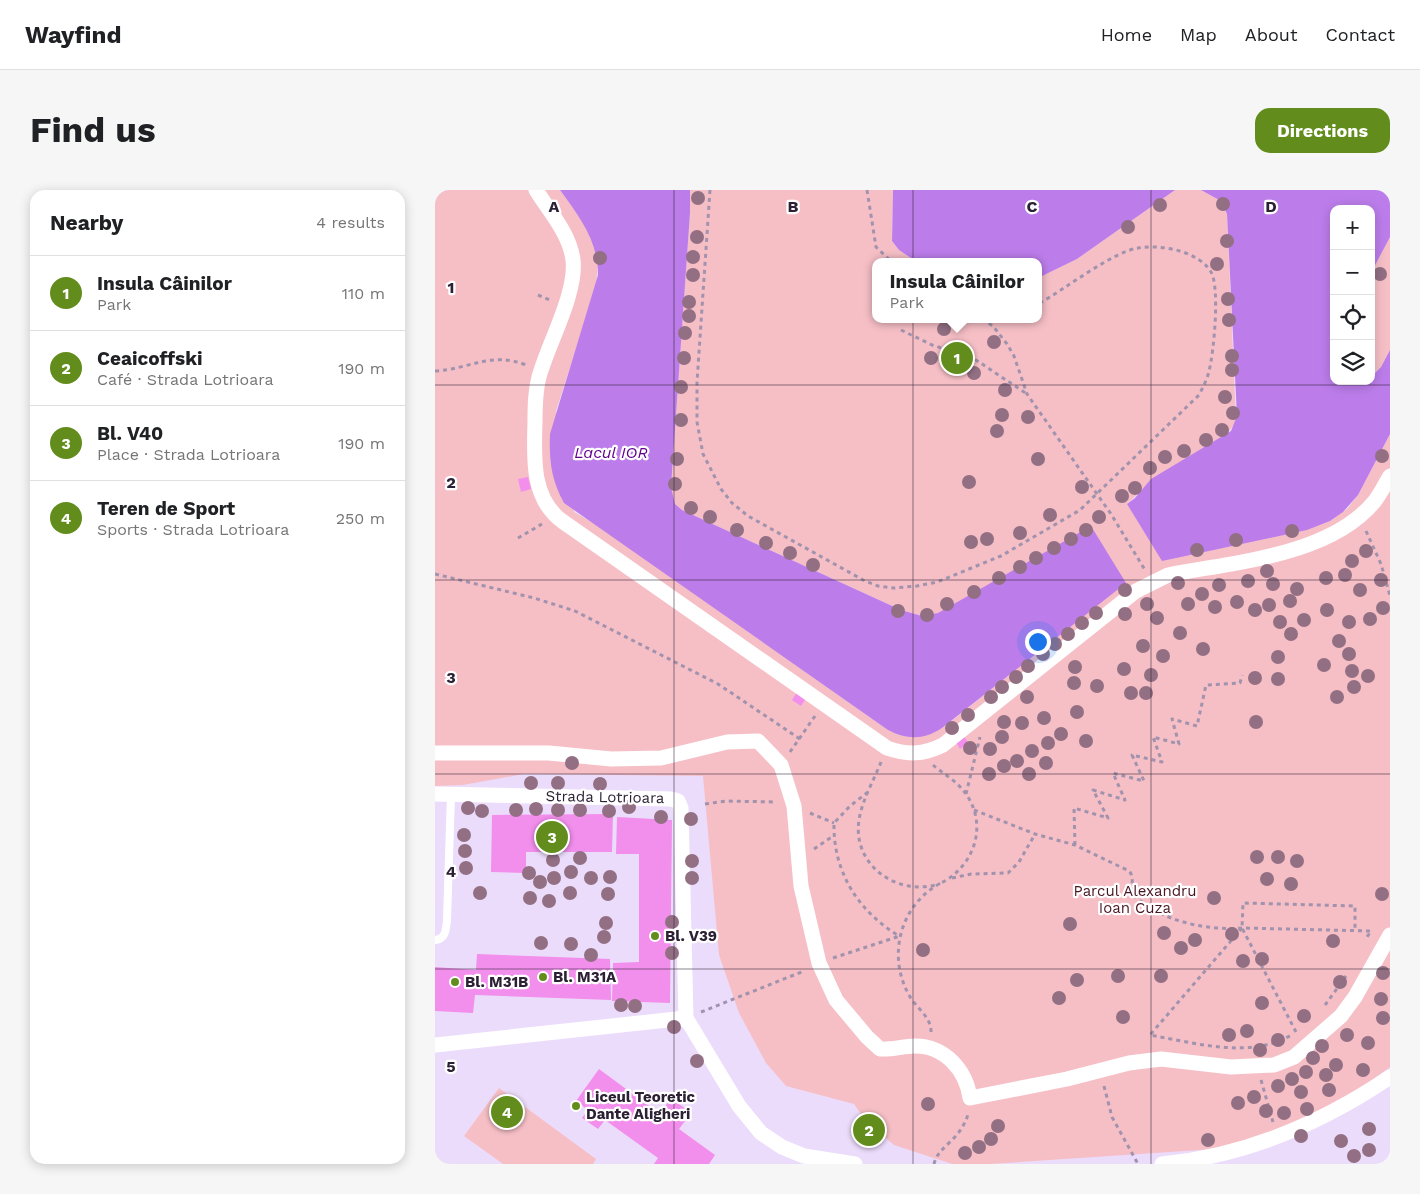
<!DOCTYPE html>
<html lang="en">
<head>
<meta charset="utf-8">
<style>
	body { margin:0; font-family:"Work Sans",sans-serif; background:#f6f6f6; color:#202124 }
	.controls { position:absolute; right:15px; top:15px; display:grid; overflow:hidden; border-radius:10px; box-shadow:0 2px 12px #0003 }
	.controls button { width:45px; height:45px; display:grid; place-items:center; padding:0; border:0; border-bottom:1px solid #e0e0e0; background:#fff; color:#202124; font:25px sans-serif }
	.you { position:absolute; left:602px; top:451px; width:18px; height:18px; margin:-12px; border:4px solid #fff; border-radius:50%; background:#1a73e8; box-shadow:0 0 0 8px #1a73e833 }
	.badge { display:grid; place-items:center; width:32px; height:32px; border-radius:50%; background:#628d1d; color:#fff; font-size:16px; font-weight:700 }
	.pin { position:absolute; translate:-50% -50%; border:2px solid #fff; box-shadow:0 1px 5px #0006 }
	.popup { position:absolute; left:437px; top:68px; width:170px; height:65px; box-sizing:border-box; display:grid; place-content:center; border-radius:10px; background:#fff; filter:drop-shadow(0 1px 4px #0005); font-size:16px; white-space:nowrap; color:#757577 }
	.popup b { font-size:19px; color:#202124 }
	.popup::after { content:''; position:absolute; left:50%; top:100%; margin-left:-10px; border:10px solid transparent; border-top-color:#fff }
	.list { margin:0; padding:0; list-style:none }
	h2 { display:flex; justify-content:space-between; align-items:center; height:65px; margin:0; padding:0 20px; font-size:21px }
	h2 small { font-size:16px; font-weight:400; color:#757577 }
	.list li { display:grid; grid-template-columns:32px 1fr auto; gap:15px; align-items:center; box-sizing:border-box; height:75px; padding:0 20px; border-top:1px solid #e0e0e0 }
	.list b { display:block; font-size:19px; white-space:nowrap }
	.list p { margin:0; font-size:16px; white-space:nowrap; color:#757577 }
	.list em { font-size:16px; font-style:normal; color:#757577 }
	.icon { flex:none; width:28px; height:28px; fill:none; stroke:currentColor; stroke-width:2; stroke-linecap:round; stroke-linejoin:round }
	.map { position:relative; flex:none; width:955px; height:974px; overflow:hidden; border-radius:15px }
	header { display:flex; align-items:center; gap:30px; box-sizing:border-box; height:70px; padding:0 25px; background:#fff; border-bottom:1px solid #e0e0e0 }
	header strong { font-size:24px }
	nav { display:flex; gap:28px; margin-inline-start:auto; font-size:18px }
	.intro { display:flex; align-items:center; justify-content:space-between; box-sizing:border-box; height:120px; padding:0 30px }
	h1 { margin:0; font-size:35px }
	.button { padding:12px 22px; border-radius:15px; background:#628d1d; color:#fff; font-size:18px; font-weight:700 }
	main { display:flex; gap:30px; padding:0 30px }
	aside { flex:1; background:#fff; border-radius:15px; box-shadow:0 2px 12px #0003 }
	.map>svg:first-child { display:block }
	.green { fill:#f6bfc6 }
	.water { fill:#bc7deb }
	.building { fill:#f28eec }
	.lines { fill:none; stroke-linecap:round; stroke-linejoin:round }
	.path { stroke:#a193ad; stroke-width:3; stroke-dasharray:4 4; stroke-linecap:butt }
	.lane { stroke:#fff; stroke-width:8 }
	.street { stroke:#fff; stroke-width:15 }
	.tree { fill:#926f83 }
	.grid { fill:none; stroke:#2c2134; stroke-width:1; stroke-opacity:0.55 }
	.poi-dot { fill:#628d1d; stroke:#fff; stroke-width:2 }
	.labels { text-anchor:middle; stroke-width:4.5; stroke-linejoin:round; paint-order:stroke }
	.street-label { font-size:15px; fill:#2c2134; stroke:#fff }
	.park-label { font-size:15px; fill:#481521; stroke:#fff }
	.poi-label { font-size:15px; font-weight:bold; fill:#2c2134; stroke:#fff; text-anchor:start }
	.water-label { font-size:16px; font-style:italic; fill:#620090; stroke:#fff }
	.grid-label { font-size:16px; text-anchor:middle; font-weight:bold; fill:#2c2134; stroke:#fff; stroke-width:4.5; stroke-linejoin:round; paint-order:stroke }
</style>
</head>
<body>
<header>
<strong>Wayfind</strong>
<nav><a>Home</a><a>Map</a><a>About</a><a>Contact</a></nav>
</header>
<div class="intro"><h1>Find us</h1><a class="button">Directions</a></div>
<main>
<aside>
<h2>Nearby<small>4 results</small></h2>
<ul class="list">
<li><span class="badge">1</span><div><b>Insula Câinilor</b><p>Park</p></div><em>110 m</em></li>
<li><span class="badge">2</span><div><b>Ceaicoffski</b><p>Café · Strada Lotrioara</p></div><em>190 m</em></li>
<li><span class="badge">3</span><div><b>Bl. V40</b><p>Place · Strada Lotrioara</p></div><em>190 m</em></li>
<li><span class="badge">4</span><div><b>Teren de Sport</b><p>Sports · Strada Lotrioara</p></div><em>250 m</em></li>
</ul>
</aside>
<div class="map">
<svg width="955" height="974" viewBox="0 0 955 974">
	<rect width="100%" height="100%" fill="#ecdcfb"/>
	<path class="green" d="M0,0H125L152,37L158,49L163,71L161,96L121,221L139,322L162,335L453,540C475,552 494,548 514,533L690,393L487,426L466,420L247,320L240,314L236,297L255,23V0H458L457,51L464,60L482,72H441V129H603V88L642,69L740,0H766L786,11L792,24L801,232L791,245L708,299L692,314L864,342L895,331L913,318L923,305L955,244V877L895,921L831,947L780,959L555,974H517L459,955L430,930L419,914L351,896L331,873L304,823L284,765L268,586L89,584L28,595L0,596Z
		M955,47V160L946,177L936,187V83Z
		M64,898L161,969L158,974H68L29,946Z"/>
	<path class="water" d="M125,0H255V23L236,297L240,314L247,320L466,420L487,426L503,423L656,336L691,393L507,538C489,550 472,550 453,540L129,313C116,290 114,269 115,244L163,85C163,50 145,28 125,0Z
		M458,0H740L642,69L603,88V72H482L464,60L457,51Z
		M766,0H955V47L936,83V19H899V191H936V187L946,177L955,160V244L923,305L908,322L895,331L872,340L727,371L692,314L700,308L716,289L796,241L802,226L792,24L786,11Z"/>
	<path class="building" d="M93,287L96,299L86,302L83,289Z
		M362,502L371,508L366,516L357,510Z
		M529,546L533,553L525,559L521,552Z
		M178,624L177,662H91V683L56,682L57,625Z
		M182,627L237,630L235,813L177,811L178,773L204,772V664H181Z
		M42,764L175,769L176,810L40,805L38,823L0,821V777L41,780Z
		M164,879L225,924L236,908L256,923L244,939L280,965L274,974H219L223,968L170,930L163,939L147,928L153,920L141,911Z"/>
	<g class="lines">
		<path class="path" d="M275,0L262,192V232L268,264L286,299L297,313L313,326L430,391L443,396L459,398L482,396L502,392L566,366L645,320L764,205C768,197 772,190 774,181C779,162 785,97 776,82C764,61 725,54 703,58C677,62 629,100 603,114
			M432,0L441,57L457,72
			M103,105L117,111
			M547,129L558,136L572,154L579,166L592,204L676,324L710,380
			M466,140L497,155L538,168L592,204
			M0,181C35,179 56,161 91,175
			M931,341L946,374L955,406
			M83,348L107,334
			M0,384L99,408L140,421L283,494L365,549
			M355,562L380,526
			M446,572C439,590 427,610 424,630C417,675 462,707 504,694C465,716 452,766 474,805C481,818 497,827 496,843
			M498,575C507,583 520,590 528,600C555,633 540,677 504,694
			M433,602L415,616L399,633C398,682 423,721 464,746
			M531,604L545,547
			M270,614L291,611L341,612
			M539,620L600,644L640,655L694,681C700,687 695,697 699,705C725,731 772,741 807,738L936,741L932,747L934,748
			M375,623L399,633
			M640,655L639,618L673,628L658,600L690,610L678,583L709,591L697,565L727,572L718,547L744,554L737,529L762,536L771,495L805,493L807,485
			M379,659L398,646
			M517,688L536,684L573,683L584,672L600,644
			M807,738L715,845C761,853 815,870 858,844
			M398,768L465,746
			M890,815L911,786
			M266,822L369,781
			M861,842L807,738L808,713L920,716V740
			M826,890L838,932
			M669,896L677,927L703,974
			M499,974C503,956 526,950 533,924"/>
		<path class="lane" d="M0,750C11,749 11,739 12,730L16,604"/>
		<path class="street" d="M101,0C114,21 135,44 138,70C142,103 113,154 104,187C100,202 100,217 100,232C99,267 96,308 127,331L452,558C472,565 488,565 508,555L701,401L733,385C798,372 894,366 939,312C945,305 950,294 955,286
			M0,563H114L176,569L226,568L292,552L323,551L346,575L359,616L366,696L384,773L401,810L432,847L445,859C457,860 468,856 480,856C510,856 531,880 535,908L632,889L694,873L726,869L796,877L839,875L859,867L906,826L920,807L955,745
			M0,604L236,609L243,611L246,618L251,828L304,916L326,943L347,957L369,966L420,974
			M0,855L251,828
			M727,974C809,966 887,933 955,887"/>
	</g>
	<g class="tree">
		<circle cx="263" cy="8" r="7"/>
		<circle cx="788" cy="14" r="7"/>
		<circle cx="725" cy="15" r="7"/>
		<circle cx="693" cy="37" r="7"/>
		<circle cx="262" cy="47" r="7"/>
		<circle cx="792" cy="51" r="7"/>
		<circle cx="258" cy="67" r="7"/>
		<circle cx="165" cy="68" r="7"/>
		<circle cx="782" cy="74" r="7"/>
		<circle cx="945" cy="84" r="7"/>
		<circle cx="258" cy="85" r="7"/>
		<circle cx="793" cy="109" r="7"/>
		<circle cx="254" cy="112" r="7"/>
		<circle cx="254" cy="126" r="7"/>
		<circle cx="794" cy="130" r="7"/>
		<circle cx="509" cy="139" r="7"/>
		<circle cx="250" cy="143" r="7"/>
		<circle cx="559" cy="152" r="7"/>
		<circle cx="797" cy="166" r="7"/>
		<circle cx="249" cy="168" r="7"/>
		<circle cx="496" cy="168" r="7"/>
		<circle cx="797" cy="180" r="7"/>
		<circle cx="539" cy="183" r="7"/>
		<circle cx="246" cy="197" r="7"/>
		<circle cx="570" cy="200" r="7"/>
		<circle cx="790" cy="207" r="7"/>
		<circle cx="798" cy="223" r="7"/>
		<circle cx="567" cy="225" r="7"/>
		<circle cx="593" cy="227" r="7"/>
		<circle cx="246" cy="230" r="7"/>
		<circle cx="787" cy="240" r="7"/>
		<circle cx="562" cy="241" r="7"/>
		<circle cx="771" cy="250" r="7"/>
		<circle cx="749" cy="261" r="7"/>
		<circle cx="947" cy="266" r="7"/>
		<circle cx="730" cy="267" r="7"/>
		<circle cx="242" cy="269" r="7"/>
		<circle cx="603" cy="269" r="7"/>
		<circle cx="715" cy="278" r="7"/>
		<circle cx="534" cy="292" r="7"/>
		<circle cx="240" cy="294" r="7"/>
		<circle cx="647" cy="297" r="7"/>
		<circle cx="700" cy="298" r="7"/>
		<circle cx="687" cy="306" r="7"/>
		<circle cx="256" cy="318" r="7"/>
		<circle cx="615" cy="325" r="7"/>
		<circle cx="275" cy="327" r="7"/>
		<circle cx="664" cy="327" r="7"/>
		<circle cx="302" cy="340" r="7"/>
		<circle cx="651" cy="340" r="7"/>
		<circle cx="857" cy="341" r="7"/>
		<circle cx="585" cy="343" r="7"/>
		<circle cx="552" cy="349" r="7"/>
		<circle cx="636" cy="349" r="7"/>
		<circle cx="801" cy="350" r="7"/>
		<circle cx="536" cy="352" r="7"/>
		<circle cx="331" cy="353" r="7"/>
		<circle cx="619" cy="358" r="7"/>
		<circle cx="762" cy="360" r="7"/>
		<circle cx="931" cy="361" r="7"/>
		<circle cx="355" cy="363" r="7"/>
		<circle cx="601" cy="368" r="7"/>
		<circle cx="917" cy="371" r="7"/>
		<circle cx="378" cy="375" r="7"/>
		<circle cx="585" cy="377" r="7"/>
		<circle cx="832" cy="381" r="7"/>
		<circle cx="910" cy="385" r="7"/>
		<circle cx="564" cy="388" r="7"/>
		<circle cx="891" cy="388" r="7"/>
		<circle cx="946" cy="390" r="7"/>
		<circle cx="813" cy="391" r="7"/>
		<circle cx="743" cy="393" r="7"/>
		<circle cx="838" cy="394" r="7"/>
		<circle cx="784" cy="395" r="7"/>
		<circle cx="862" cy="399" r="7"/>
		<circle cx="690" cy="400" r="7"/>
		<circle cx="925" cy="400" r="7"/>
		<circle cx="539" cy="402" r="7"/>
		<circle cx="767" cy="404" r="7"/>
		<circle cx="855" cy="411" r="7"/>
		<circle cx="802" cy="412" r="7"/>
		<circle cx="512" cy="414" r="7"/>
		<circle cx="712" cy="414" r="7"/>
		<circle cx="753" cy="414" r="7"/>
		<circle cx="834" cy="415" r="7"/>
		<circle cx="780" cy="417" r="7"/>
		<circle cx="948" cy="418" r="7"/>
		<circle cx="820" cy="420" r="7"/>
		<circle cx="892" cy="420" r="7"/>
		<circle cx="463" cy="421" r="7"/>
		<circle cx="661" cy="423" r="7"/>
		<circle cx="690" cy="424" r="7"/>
		<circle cx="492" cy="425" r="7"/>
		<circle cx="722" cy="428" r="7"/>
		<circle cx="935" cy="429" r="7"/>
		<circle cx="869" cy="430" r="7"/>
		<circle cx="845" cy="432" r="7"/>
		<circle cx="914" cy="432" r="7"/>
		<circle cx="647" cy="433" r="7"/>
		<circle cx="745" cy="443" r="7"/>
		<circle cx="633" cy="444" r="7"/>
		<circle cx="856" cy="444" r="7"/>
		<circle cx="904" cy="451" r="7"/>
		<circle cx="620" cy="454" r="7"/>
		<circle cx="708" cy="456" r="7"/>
		<circle cx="768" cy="459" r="7"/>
		<circle cx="608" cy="464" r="7"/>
		<circle cx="914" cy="464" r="7"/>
		<circle cx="728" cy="466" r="7"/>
		<circle cx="843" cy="467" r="7"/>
		<circle cx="889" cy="475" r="7"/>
		<circle cx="593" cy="476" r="7"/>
		<circle cx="640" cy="477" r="7"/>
		<circle cx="689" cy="479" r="7"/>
		<circle cx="917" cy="481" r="7"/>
		<circle cx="716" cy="485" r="7"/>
		<circle cx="933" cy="486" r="7"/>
		<circle cx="581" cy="487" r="7"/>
		<circle cx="820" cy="488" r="7"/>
		<circle cx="843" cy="489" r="7"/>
		<circle cx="639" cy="493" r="7"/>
		<circle cx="662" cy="496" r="7"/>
		<circle cx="567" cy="497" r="7"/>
		<circle cx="919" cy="497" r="7"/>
		<circle cx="696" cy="503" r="7"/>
		<circle cx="711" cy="503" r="7"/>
		<circle cx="556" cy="507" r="7"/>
		<circle cx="592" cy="507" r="7"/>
		<circle cx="902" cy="507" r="7"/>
		<circle cx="642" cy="522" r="7"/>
		<circle cx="533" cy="525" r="7"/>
		<circle cx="609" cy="528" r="7"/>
		<circle cx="569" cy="532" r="7"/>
		<circle cx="821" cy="532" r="7"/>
		<circle cx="587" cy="533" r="7"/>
		<circle cx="517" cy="538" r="7"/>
		<circle cx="626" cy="544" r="7"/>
		<circle cx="567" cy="547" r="7"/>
		<circle cx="651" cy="551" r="7"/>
		<circle cx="613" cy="553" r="7"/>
		<circle cx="535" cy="558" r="7"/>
		<circle cx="555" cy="559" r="7"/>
		<circle cx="597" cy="561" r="7"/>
		<circle cx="582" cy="571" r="7"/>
		<circle cx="137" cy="573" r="7"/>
		<circle cx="611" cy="573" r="7"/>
		<circle cx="569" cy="576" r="7"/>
		<circle cx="554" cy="584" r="7"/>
		<circle cx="594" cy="584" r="7"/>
		<circle cx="96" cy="593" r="7"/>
		<circle cx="123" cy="593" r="7"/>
		<circle cx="165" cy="594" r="7"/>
		<circle cx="194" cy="617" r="7"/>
		<circle cx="33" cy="618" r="7"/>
		<circle cx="101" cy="619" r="7"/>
		<circle cx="81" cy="620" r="7"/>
		<circle cx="123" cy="620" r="7"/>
		<circle cx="145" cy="620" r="7"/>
		<circle cx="47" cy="621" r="7"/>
		<circle cx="174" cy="621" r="7"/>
		<circle cx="226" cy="627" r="7"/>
		<circle cx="256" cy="629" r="7"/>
		<circle cx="29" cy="645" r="7"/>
		<circle cx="30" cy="661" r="7"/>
		<circle cx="822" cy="667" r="7"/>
		<circle cx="843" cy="667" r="7"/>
		<circle cx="145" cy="668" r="7"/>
		<circle cx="118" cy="670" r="7"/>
		<circle cx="257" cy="671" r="7"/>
		<circle cx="862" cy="671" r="7"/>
		<circle cx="31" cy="678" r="7"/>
		<circle cx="136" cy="682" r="7"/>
		<circle cx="94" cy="683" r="7"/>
		<circle cx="175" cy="687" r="7"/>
		<circle cx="119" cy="688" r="7"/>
		<circle cx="156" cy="688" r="7"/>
		<circle cx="257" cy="688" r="7"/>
		<circle cx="832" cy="689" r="7"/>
		<circle cx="105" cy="692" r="7"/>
		<circle cx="856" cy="694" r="7"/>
		<circle cx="45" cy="703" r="7"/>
		<circle cx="135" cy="703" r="7"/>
		<circle cx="173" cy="704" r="7"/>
		<circle cx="947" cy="704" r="7"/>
		<circle cx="95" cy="708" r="7"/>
		<circle cx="779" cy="708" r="7"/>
		<circle cx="114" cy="711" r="7"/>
		<circle cx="237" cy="732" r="7"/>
		<circle cx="171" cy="733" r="7"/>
		<circle cx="635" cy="734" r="7"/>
		<circle cx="729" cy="743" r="7"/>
		<circle cx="797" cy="744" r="7"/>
		<circle cx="238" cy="746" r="7"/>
		<circle cx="169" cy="747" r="7"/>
		<circle cx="760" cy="750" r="7"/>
		<circle cx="898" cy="751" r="7"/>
		<circle cx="106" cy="753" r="7"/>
		<circle cx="136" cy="754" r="7"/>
		<circle cx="746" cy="758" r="7"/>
		<circle cx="488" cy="760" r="7"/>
		<circle cx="237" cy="763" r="7"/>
		<circle cx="156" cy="765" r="7"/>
		<circle cx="827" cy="769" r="7"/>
		<circle cx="808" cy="771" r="7"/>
		<circle cx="948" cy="783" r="7"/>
		<circle cx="683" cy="786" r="7"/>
		<circle cx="726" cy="786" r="7"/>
		<circle cx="642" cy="790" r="7"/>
		<circle cx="905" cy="792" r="7"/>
		<circle cx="624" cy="808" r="7"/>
		<circle cx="946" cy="809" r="7"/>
		<circle cx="827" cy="813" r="7"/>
		<circle cx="186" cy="815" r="7"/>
		<circle cx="200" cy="816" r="7"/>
		<circle cx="869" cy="826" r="7"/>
		<circle cx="688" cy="827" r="7"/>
		<circle cx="948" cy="828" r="7"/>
		<circle cx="239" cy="837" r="7"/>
		<circle cx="812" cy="841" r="7"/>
		<circle cx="794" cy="845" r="7"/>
		<circle cx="912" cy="845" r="7"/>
		<circle cx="843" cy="850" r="7"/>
		<circle cx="933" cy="853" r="7"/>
		<circle cx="887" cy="856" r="7"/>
		<circle cx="825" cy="860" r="7"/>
		<circle cx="878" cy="868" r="7"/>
		<circle cx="262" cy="871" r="7"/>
		<circle cx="901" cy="875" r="7"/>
		<circle cx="928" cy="880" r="7"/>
		<circle cx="871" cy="882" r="7"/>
		<circle cx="891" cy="885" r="7"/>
		<circle cx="857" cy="889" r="7"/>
		<circle cx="843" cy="896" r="7"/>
		<circle cx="894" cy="900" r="7"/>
		<circle cx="866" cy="902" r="7"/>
		<circle cx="819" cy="907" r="7"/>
		<circle cx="803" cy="913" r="7"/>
		<circle cx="493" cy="914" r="7"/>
		<circle cx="872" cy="919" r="7"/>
		<circle cx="831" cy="921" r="7"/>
		<circle cx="849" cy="923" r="7"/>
		<circle cx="563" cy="936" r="7"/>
		<circle cx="934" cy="939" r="7"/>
		<circle cx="866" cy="946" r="7"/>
		<circle cx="556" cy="949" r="7"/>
		<circle cx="773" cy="950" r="7"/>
		<circle cx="906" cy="951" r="7"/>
		<circle cx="544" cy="957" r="7"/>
		<circle cx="934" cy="960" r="7"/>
		<circle cx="530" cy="963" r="7"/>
		<circle cx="919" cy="966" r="7"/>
	</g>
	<path class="grid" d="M239,0V974M478,0V974M716,0V974M0,195H955M0,390H955M0,584H955M0,779H955"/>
	<g class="poi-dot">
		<circle cx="220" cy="746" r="5"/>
		<circle cx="108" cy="787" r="5"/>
		<circle cx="20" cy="792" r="5"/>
		<circle cx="141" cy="916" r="5"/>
	</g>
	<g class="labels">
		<g class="street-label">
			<text transform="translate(170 607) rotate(1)" y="5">Strada Lotrioara</text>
		</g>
		<g class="park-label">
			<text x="700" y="706">Parcul Alexandru<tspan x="700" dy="17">Ioan Cuza</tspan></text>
		</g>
		<g class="poi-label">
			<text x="230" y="751">Bl. V39</text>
			<text x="118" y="792">Bl. M31A</text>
			<text x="30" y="797">Bl. M31B</text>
			<text x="151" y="912">Liceul Teoretic<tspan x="151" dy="17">Dante Aligheri</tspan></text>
		</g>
		<g class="water-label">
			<text x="176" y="268">Lacul IOR</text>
		</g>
	</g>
	<g class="grid-label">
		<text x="119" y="22">A</text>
		<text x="358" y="22">B</text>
		<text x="597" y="22">C</text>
		<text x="836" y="22">D</text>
		<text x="16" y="103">1</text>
		<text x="16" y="298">2</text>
		<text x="16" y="493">3</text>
		<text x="16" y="687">4</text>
		<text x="16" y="882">5</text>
	</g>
</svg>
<div class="controls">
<button>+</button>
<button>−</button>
<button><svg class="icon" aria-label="locate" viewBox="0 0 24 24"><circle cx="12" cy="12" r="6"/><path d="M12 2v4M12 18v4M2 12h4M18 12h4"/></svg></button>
<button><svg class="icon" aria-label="layers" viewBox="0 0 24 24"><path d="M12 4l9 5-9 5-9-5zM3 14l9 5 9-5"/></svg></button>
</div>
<div class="you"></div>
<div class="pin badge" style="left:522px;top:168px">1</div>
<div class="popup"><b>Insula Câinilor</b>Park</div>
<div class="pin badge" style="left:434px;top:940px">2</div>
<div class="pin badge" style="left:117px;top:647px">3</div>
<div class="pin badge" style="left:72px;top:922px">4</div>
</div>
</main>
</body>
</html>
